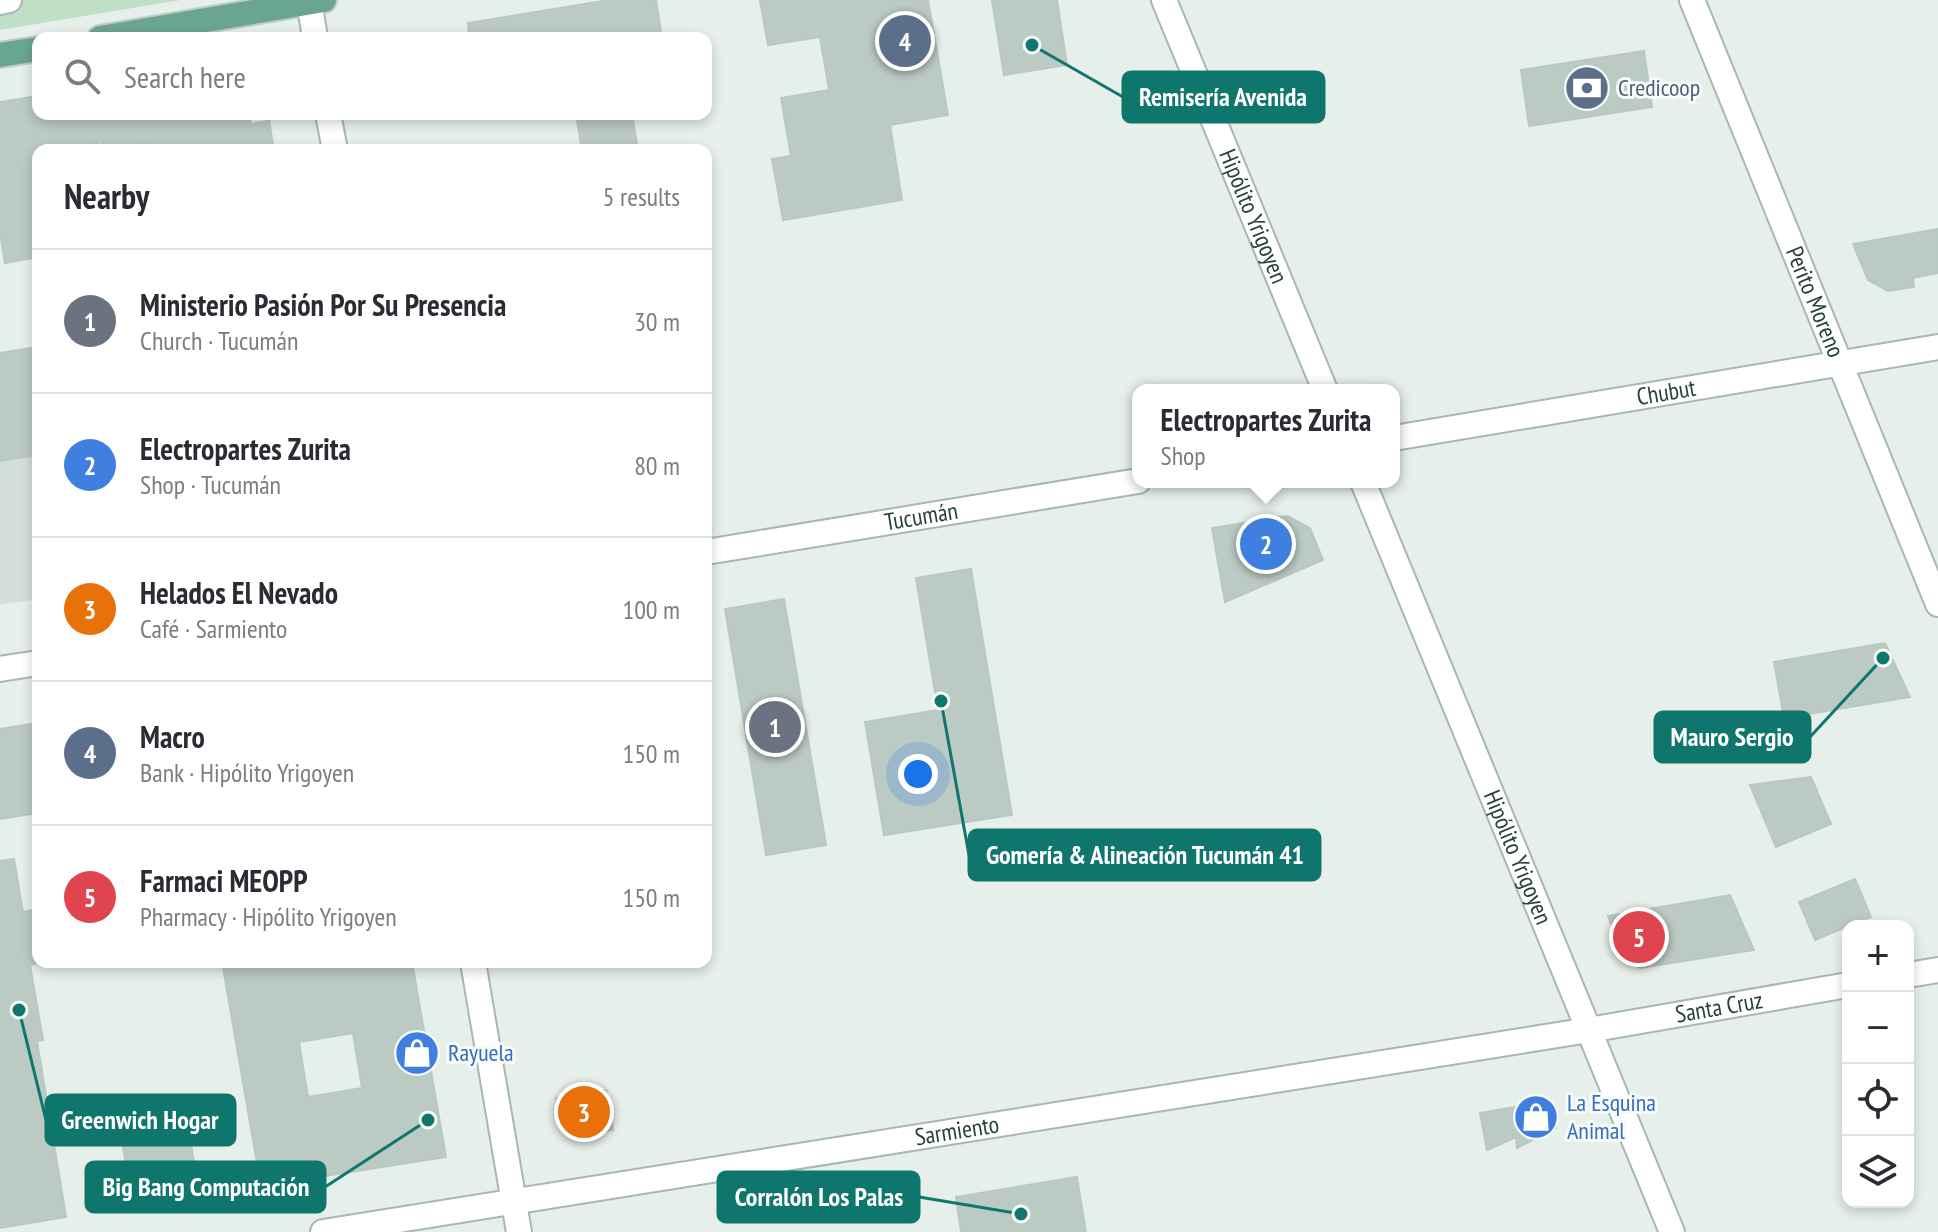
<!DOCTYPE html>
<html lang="en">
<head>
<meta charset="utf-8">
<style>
	body { margin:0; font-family:"PT Sans Narrow",sans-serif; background:#f2f2f3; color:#2b2b33 }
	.controls { position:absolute; right:24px; bottom:24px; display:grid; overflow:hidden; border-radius:16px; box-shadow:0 4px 12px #0003 }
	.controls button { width:72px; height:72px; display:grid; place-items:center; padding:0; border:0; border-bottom:2px solid #e1e1e2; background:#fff; color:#2b2b33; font:40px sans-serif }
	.you { position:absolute; left:918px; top:774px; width:28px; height:28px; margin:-20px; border:6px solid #fff; border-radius:50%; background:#1a73e8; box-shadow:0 0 0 12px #1a73e833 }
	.badge { display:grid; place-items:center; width:52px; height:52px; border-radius:50%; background:#854f47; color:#fff; font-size:26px; font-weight:700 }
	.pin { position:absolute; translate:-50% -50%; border:4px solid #fff; box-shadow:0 2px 8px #0006 }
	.popup { position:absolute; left:1132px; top:384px; width:268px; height:104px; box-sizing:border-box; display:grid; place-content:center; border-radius:16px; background:#fff; filter:drop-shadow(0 2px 6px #0005); font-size:26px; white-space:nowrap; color:#7c7c81 }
	.popup b { font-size:30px; color:#2b2b33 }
	.popup::after { content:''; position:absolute; left:50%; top:100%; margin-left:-16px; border:16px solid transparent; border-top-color:#fff }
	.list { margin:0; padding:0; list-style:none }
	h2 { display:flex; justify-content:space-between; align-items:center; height:104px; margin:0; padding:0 32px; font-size:34px }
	h2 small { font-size:26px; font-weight:400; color:#7c7c81 }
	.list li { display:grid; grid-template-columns:52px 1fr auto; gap:24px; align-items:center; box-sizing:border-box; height:144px; padding:0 32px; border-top:2px solid #e1e1e2 }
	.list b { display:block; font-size:30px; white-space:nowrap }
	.list p { margin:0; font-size:26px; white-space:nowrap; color:#7c7c81 }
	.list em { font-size:26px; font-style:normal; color:#7c7c81 }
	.icon { flex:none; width:44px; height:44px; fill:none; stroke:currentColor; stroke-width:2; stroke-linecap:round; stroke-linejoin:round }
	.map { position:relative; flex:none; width:1938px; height:1232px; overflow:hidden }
	.search { position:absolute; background:#fff; box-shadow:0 4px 12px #0003; left:32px; top:32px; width:680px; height:88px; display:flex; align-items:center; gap:20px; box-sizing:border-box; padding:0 28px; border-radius:16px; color:#7c7c81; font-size:30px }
	.panel { position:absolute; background:#fff; box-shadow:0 4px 12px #0003; left:32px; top:144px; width:680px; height:824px; border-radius:16px }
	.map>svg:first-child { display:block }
	.built { fill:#d4dfd9 }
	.green { fill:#bfe0c6 }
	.building { fill:#bbcac3; stroke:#b8c9c1; stroke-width:2; fill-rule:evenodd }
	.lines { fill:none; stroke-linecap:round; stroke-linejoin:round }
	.minor-casing { stroke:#a8b8b1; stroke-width:28 }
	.major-casing { stroke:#c2cac7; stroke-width:28 }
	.minor { stroke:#fff; stroke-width:24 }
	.major { stroke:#6aa592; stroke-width:24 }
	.labels { text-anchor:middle; stroke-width:6; stroke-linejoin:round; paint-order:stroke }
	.service-label { font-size:24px; fill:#4e5e75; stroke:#f7fbf9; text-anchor:start }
	.street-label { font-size:24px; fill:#244238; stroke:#f7fbf9 }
	.shop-label { font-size:24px; fill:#366cbe; stroke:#f7fbf9; text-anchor:start }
	.leader { fill:none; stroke:#0f766e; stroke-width:3 }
	.callout-dot { fill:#0f766e; stroke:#f7fbf9; stroke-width:3 }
	.callout { fill:#0f766e; stroke:#0f766e; stroke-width:3 }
	.callout-label { font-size:26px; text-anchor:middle; font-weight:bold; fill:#fff }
</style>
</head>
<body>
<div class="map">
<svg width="1938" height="1232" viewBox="0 0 1938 1232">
	<rect width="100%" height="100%" fill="#e6efea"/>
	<path class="built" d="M38,347V599L0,605V353Z"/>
	<path class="green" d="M0,0H181L0,30Z"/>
	<path class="building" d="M609,0H656L662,38H469L468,23Z
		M760,0H928L948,115L890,125L902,200L783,220L772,159L791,156L781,98L829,90L820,37L768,45Z
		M992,0H1057L1067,65L1004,75Z
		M1644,51L1652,107L1529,126L1521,70Z
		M38,96V114H249L251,124L269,121L274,150H148L147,144L105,150L103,142L59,150H38V257L5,263L0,233V102Z
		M576,114H632L638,150H582Z
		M1938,229V273L1913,278L1914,287L1888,291L1868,280L1853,244Z
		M38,347V455L0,461V353Z
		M1287,516L1310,528L1323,560L1225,602L1212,528Z
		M971,569L1012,815L884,835L865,722L938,710L916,578Z
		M784,599L826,845L766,855L725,609Z
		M1885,643L1910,697L1784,718L1774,662Z
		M38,723V813L0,819V729Z
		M1811,777L1831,824L1776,847L1750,785Z
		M14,859L23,912L38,909V963L30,965L43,1040L37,1041L66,1217L0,1228V861Z
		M1855,879L1871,917L1815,940L1799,902Z
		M1730,895L1754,950L1640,968L1625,958L1608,916Z
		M222,962H412L446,1157L261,1186ZM353,1033L362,1088L308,1097L299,1042Z
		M606,1090L613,1130L575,1136L561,1125L556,1098Z
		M1532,1104L1550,1113L1556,1128L1517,1148L1516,1137L1487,1150L1480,1113Z
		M187,1123L200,1196L133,1206L121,1135Z
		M1077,1177L1086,1232H961L956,1197Z"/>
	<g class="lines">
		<g class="minor-casing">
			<g id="minor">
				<path d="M309,0L315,38"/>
				<path id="s1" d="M1164,0L1325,390"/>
				<path id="s2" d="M1692,0L1938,604"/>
				<path d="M0,2L9,0"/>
				<path d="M328,114L335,150"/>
				<path id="s3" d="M1394,438L1938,347"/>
				<path id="s4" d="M1363,482L1672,1232"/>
				<path id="s5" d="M706,552L1138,481"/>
				<path d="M0,669L38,663"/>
				<path d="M473,962L519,1232"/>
				<path d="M1908,975L1938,970"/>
				<path id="s6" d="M323,1232L1589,1030L1848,985"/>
			</g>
		</g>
		<g class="major-casing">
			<path id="major" d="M100,38L324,0
				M0,55L38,49"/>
		</g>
		<use href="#minor" class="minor"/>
		<use href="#major" class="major"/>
	</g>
	<defs>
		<g id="bank-disc" transform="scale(2.3)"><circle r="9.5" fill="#5c6f8a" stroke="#f7fbf9"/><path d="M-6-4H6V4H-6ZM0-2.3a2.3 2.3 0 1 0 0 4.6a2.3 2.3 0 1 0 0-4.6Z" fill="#fff"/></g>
		<g id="shop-disc" transform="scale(2.3)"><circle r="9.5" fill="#3f7fe0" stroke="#f7fbf9"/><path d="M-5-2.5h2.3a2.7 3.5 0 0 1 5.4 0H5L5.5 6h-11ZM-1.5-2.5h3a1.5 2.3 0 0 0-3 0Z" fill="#fff"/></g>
	</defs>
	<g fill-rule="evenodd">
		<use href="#bank-disc" x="1587" y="88"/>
		<use href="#shop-disc" x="417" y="1053"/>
		<use href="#shop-disc" x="1536" y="1117"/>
	</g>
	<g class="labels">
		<g class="service-label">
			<text x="1618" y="96">Credicoop</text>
		</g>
		<g class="street-label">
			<text dy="8" stroke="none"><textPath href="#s1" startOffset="234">Hipólito Yrigoyen</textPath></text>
			<text dy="8" stroke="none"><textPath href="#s2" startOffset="326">Perito Moreno</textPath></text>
			<text dy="8" stroke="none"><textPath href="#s3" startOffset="276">Chubut</textPath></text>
			<text dy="8" stroke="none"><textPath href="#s5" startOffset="218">Tucumán</textPath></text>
			<text dy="8" stroke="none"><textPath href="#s4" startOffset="406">Hipólito Yrigoyen</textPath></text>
			<text dy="8" stroke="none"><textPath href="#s6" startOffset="1414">Santa Cruz</textPath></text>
			<text dy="8" stroke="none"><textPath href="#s6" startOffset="642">Sarmiento</textPath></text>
		</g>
		<g class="shop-label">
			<text x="448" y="1061">Rayuela</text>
			<text x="1567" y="1111">La Esquina<tspan x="1567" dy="28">Animal</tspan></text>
		</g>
	</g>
	<path class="leader" d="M1032 45L1123 97M1883 658L1810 737M941 701L969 855M19 1010L46 1120M428 1120L325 1187M1021 1214L919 1197"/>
	<g class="callout-dot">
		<circle cx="1032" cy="45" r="8"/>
		<circle cx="1883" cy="658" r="8"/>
		<circle cx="941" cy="701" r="8"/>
		<circle cx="19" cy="1010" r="8"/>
		<circle cx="428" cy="1120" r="8"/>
		<circle cx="1021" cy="1214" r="8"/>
	</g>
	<g class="callout">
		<rect x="1123" y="72" width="201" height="50" rx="8"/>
		<rect x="1655" y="712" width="155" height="50" rx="8"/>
		<rect x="969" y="830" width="351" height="50" rx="8"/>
		<rect x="46" y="1095" width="189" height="50" rx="8"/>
		<rect x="86" y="1162" width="239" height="50" rx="8"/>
		<rect x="718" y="1172" width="201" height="50" rx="8"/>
	</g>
	<g class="callout-label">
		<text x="1223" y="106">Remisería Avenida</text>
		<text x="1732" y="746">Mauro Sergio</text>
		<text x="1145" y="864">Gomería &amp; Alineación Tucumán 41</text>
		<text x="140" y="1129">Greenwich Hogar</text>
		<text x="206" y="1196">Big Bang Computación</text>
		<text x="819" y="1206">Corralón Los Palas</text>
	</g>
</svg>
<div class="controls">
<button>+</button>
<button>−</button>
<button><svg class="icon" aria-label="locate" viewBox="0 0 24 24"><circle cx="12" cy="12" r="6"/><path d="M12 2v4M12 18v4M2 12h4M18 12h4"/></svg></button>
<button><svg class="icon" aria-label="layers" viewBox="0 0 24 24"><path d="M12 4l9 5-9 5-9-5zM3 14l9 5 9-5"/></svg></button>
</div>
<div class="you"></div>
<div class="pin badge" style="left:775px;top:727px;background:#6b7280">1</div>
<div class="pin badge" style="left:1266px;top:544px;background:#3f7fe0">2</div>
<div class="popup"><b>Electropartes Zurita</b>Shop</div>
<div class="pin badge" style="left:584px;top:1112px;background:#e8710a">3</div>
<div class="pin badge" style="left:905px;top:41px;background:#5c6f8a">4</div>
<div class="pin badge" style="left:1639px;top:937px;background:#e0444e">5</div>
<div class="search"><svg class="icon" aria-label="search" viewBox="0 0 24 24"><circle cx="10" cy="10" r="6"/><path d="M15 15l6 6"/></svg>Search here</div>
<section class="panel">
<h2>Nearby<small>5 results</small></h2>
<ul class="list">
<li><span class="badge" style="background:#6b7280">1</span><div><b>Ministerio Pasión Por Su Presencia</b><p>Church · Tucumán</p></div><em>30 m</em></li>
<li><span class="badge" style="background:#3f7fe0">2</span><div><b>Electropartes Zurita</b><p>Shop · Tucumán</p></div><em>80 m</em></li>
<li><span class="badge" style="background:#e8710a">3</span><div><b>Helados El Nevado</b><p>Café · Sarmiento</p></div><em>100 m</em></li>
<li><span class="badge" style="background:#5c6f8a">4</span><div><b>Macro</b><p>Bank · Hipólito Yrigoyen</p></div><em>150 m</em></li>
<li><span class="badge" style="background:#e0444e">5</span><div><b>Farmaci MEOPP</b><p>Pharmacy · Hipólito Yrigoyen</p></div><em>150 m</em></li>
</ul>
</section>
</div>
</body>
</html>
